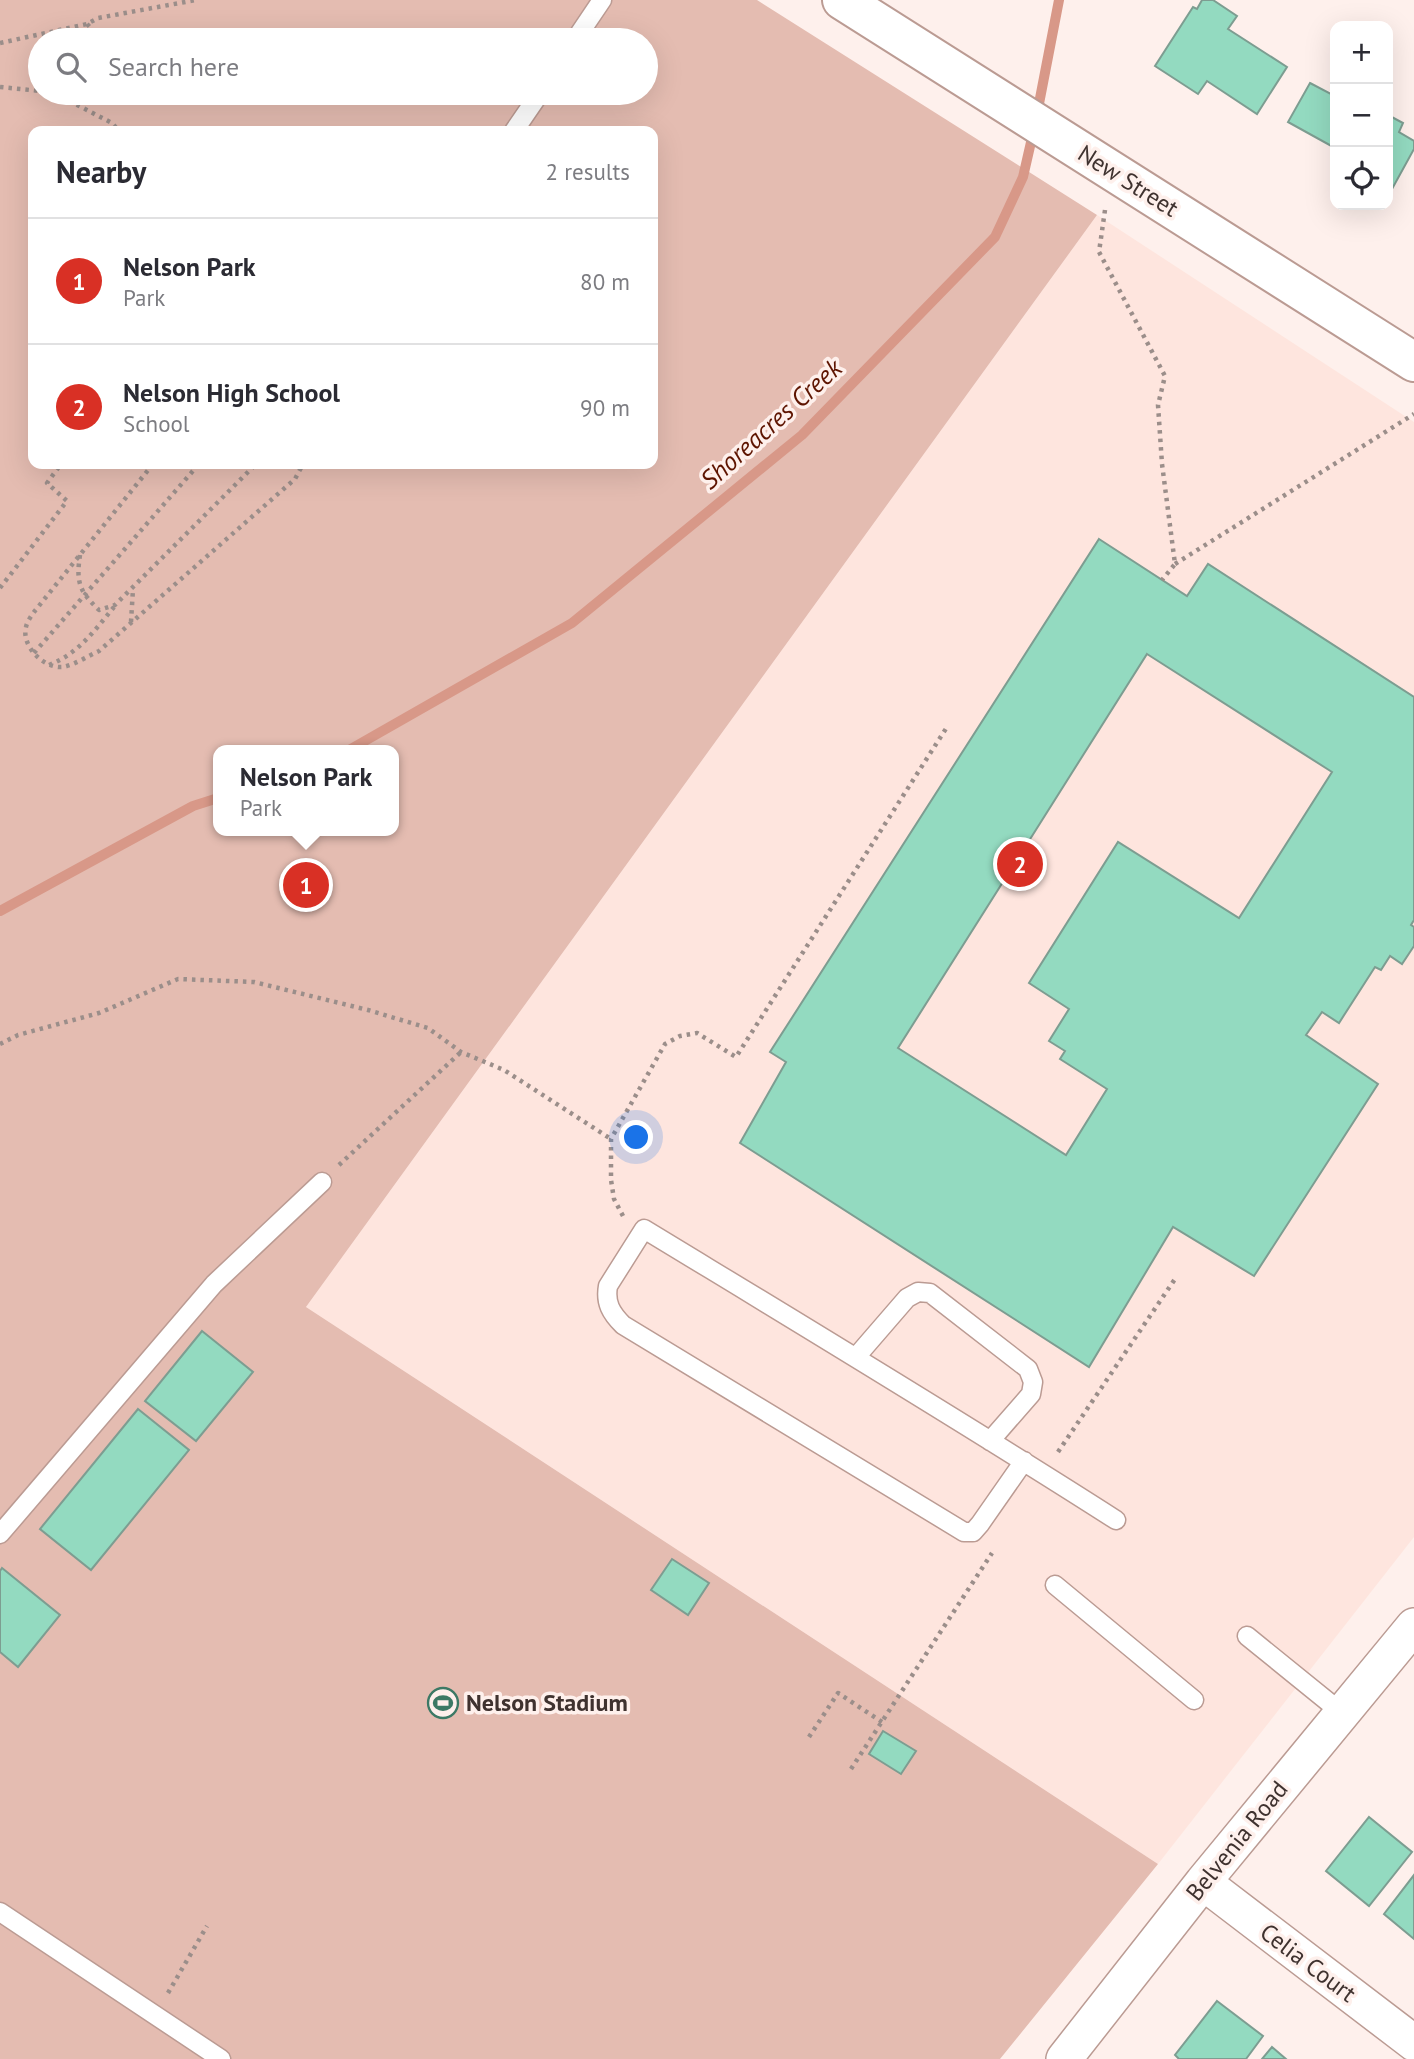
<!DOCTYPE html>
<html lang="en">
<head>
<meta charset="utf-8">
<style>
	body { margin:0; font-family:"PT Sans",sans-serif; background:#f2f2f3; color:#2b2b33 }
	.controls { position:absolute; right:21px; top:21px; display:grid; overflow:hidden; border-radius:14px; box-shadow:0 7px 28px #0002 }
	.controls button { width:63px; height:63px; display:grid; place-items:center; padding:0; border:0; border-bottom:2px solid #e1e1e2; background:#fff; color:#2b2b33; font:35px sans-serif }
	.you { position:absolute; left:637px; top:1138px; width:24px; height:24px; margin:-18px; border:5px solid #fff; border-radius:50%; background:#1a73e8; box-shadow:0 0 0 10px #1a73e833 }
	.badge { display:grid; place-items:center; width:46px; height:46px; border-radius:50%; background:#d93025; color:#fff; font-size:23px; font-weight:700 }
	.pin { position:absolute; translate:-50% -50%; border:4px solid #fff; box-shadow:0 2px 7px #0006 }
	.popup { position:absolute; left:213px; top:745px; width:186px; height:91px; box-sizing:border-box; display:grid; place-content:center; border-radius:14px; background:#fff; filter:drop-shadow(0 2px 5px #0005); font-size:23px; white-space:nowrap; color:#7c7c81 }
	.popup b { font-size:26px; color:#2b2b33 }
	.popup::after { content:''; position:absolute; left:50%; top:100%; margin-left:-14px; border:14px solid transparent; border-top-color:#fff }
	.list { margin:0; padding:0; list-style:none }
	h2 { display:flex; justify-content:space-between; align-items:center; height:91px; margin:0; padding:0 28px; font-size:30px }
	h2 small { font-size:23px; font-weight:400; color:#7c7c81 }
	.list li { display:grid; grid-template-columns:46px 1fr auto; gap:21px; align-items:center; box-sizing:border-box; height:126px; padding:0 28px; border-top:2px solid #e1e1e2 }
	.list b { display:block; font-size:26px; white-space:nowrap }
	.list p { margin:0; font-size:23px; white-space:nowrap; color:#7c7c81 }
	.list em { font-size:23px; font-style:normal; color:#7c7c81 }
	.icon { flex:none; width:38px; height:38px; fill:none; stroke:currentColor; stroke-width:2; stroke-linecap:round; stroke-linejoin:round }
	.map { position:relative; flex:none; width:1414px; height:2059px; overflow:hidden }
	.search { position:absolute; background:#fff; box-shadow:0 7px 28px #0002; left:28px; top:28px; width:630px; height:77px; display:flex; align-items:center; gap:18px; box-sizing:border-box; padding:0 24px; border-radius:38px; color:#7c7c81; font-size:26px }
	.panel { position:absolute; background:#fff; box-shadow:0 7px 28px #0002; left:28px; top:126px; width:630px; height:343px; border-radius:14px }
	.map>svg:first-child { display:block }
	.built { fill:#fee5de }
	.park { fill:#e4bcb1; fill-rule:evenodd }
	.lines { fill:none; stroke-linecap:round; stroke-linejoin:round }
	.stream { stroke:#d89888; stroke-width:10 }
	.building { fill:#93dac0; stroke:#7d9d91; stroke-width:2; fill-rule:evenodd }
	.lane-casing { stroke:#bb9b93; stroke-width:21 }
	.street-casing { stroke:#bb9b93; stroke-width:38 }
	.secondary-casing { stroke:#bb9b93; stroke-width:42 }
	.path { stroke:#9b8e8a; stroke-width:4.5; stroke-dasharray:3.5 5; stroke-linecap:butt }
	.lane { stroke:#fff; stroke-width:18 }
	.street { stroke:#fff; stroke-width:35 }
	.secondary { stroke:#fff; stroke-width:38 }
	.labels { text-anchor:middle; stroke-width:7; stroke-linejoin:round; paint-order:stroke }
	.street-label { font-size:24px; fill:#3f322f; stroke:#fef0ec }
	.poi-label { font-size:24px; font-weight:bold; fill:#3f322f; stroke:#fef0ec; text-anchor:start }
	.water-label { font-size:26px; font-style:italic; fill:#5e1400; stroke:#fef0ec }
</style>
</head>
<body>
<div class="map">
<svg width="1414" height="2059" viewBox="0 0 1414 2059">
	<rect width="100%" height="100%" fill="#fef0ec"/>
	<path class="built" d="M1097,215L1414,422V1537L1158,1864L306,1307Z"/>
	<path class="park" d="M0,0H757L1097,215L306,1307L1158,1864L1000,2059H0ZM40,40H646V93H40ZM33,131H653V464H33ZM218,750H394V831H218Z"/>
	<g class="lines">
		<path class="stream" d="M1037,114L1059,0
			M349,750L572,623L802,435L995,237L1023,177L1034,129
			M0,911L193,806L218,798"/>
	</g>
	<path class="building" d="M1202,0H1213L1237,16L1228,29L1287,67L1257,114L1207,81L1198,94L1155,66L1193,7L1197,9Z
		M1310,83L1335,96V148L1288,122Z
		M1388,115L1403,123L1399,132L1414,141V149L1392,189L1388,186Z
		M1099,539L1187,596L1208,564L1414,697V920L1411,925L1414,927V946L1402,964L1390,956L1381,970L1375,967L1339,1023L1322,1012L1306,1035L1378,1084L1254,1276L1173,1227L1089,1367L740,1143L786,1062L770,1052ZM1147,654L1332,772L1239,918L1118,842L1029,983L1069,1009L1049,1041L1065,1051L1060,1059L1107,1089L1066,1155L898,1048Z
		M202,1331L253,1372L196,1441L145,1401Z
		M138,1409L189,1450L91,1570L40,1529Z
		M672,1559L709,1583L688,1615L651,1590Z
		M2,1568L60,1615L18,1667L0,1652V1571Z
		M883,1731L916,1751L901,1774L869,1754Z
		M1369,1817L1412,1852L1369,1906L1326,1871Z
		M1414,1875V1939L1384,1914Z
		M1217,2001L1263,2036L1246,2059H1179L1175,2055Z
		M1272,2047L1286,2059H1262Z"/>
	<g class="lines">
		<g class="lane-casing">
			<path id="lane" d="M575,40L602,0
				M514,131L540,93
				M856,1357L907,1298L918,1292L930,1293L1028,1369L1033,1382L1031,1394L990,1441
				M1024,1461L980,1524L973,1532H964L623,1325C611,1313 605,1303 608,1286L644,1229C802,1325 960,1420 1116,1520
				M0,1534L214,1284L322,1182
				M1055,1585L1194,1700
				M1247,1636L1342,1713
				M0,1912L221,2059"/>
		</g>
		<g class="street-casing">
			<path id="street" d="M1203,1882L1414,2043
				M1064,2059L1203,1882L1414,1626"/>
		</g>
		<g class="secondary-casing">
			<path id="secondary" d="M842,0L1414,362"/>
		</g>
		<path class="path" d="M87,24L102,40
			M0,43L87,24L98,18L196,0
			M0,87L40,91
			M54,93L112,123L119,131
			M172,93L174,95
			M1105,210L1099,252L1165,376L1158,405L1162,464L1175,564L1162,580
			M153,464L34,612C31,616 27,622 26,627C21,646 44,669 63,667C74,665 88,656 99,651L295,479L303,464
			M80,555C76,582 79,591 99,610L115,605L256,464
			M1175,564L1414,414
			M0,588L67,501L47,483L61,464
			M131,622L133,589
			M34,653L199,464
			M49,665C78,654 95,630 114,607
			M0,1044L18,1035L99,1013L178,979L254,982L368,1010L428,1028L461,1052L504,1070L611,1139
			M339,1165L461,1052
			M623,1216L614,1199L611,1180V1139L665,1044L680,1036L697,1033L736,1057L947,727
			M1058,1452L1175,1279
			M809,1737L838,1693L882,1722
			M851,1769L992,1553
			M168,1993L207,1926"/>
		<use href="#lane" class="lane"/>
		<use href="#street" class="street"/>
		<use href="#secondary" class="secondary"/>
	</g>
	<defs>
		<g id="stadium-ring" transform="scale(1.575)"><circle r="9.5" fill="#fef0ec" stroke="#3c7965" stroke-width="1.5"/><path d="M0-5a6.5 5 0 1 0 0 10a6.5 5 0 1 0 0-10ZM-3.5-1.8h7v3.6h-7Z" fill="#3c7965"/></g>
	</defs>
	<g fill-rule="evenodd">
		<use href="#stadium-ring" x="443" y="1703"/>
	</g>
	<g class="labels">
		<g class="street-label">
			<text transform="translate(1128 181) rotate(32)" y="8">New Street</text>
			<text transform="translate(1237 1841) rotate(-51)" y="8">Belvenia Road</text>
			<text transform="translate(1308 1963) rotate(37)" y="8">Celia Court</text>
		</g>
		<g class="poi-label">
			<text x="466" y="1711">Nelson Stadium</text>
		</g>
		<g class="water-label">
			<text transform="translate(771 424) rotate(-42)" y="9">Shoreacres Creek</text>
		</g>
	</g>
</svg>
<div class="controls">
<button>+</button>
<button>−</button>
<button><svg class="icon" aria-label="locate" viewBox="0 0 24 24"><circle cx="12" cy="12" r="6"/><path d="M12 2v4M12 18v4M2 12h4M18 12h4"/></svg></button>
</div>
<div class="you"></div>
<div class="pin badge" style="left:306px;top:885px">1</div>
<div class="popup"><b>Nelson Park</b>Park</div>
<div class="pin badge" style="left:1020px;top:864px">2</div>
<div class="search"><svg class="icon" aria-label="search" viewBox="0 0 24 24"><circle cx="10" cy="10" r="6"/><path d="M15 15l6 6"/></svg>Search here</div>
<section class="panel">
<h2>Nearby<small>2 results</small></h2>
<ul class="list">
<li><span class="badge">1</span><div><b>Nelson Park</b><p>Park</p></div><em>80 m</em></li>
<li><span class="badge">2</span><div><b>Nelson High School</b><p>School</p></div><em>90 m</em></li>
</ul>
</section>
</div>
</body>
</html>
